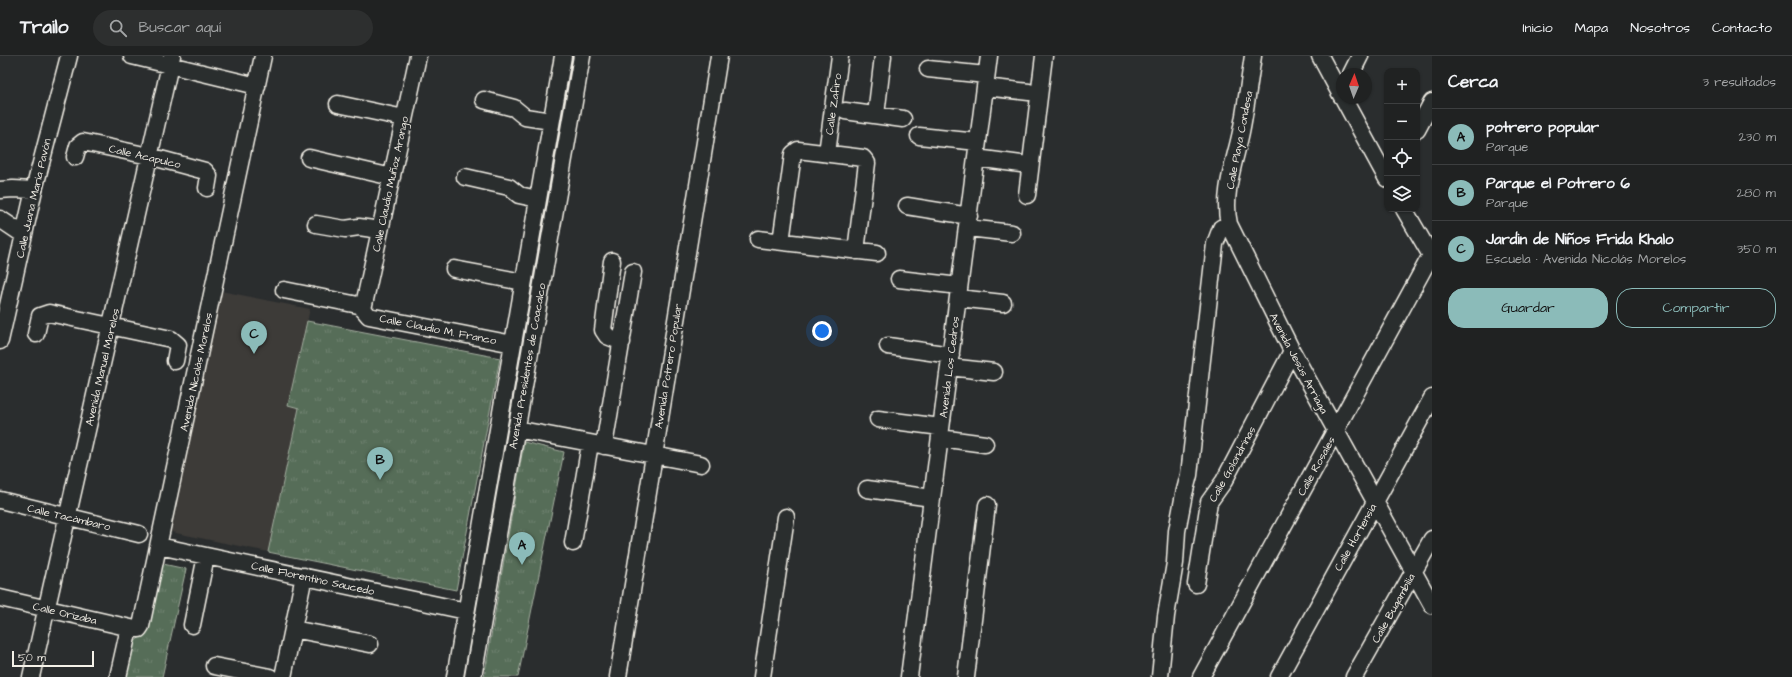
<!DOCTYPE html>
<html lang="es">
<head>
<meta charset="utf-8">
<style>
	body { margin:0; font-family:"Architects Daughter",sans-serif; background:#2d2f2f; color:#f1f3f6 }
	.controls { position:absolute; right:12px; top:12px; display:grid; overflow:hidden; border-radius:8px; box-shadow:0 1px 3px #0004 }
	.controls button { width:36px; height:36px; display:grid; place-items:center; padding:0; border:0; border-bottom:1px solid #3d3f40; background:#202222; color:#f1f3f6; font:20px sans-serif }
	.compass { position:absolute; left:1336px; top:12px; width:36px; height:36px; border-radius:50%; background:#202222; box-shadow:0 1px 3px #0004; rotate:2deg }
	.scale { position:absolute; left:12px; bottom:10px; width:82px; box-sizing:border-box; padding-left:4px; border:2px solid #f4f1e8; border-top:0; font-size:11px; line-height:14px; white-space:nowrap; color:#f4f1e8; -webkit-text-stroke:3px #2a2d2e; paint-order:stroke }
	.you { position:absolute; left:822px; top:275px; width:14px; height:14px; margin:-10px; border:3px solid #fff; border-radius:50%; background:#1a73e8; box-shadow:0 0 0 6px #1a73e833 }
	.badge { display:grid; place-items:center; width:26px; height:26px; border-radius:50%; background:#8bbbb9; color:#111; font-size:13px; font-weight:700 }
	.pin { position:absolute; translate:-50% -33px; filter:drop-shadow(0 1px 2px #0008) }
	.pin::after { content:''; position:absolute; top:21px; width:14px; height:12px; background:inherit; clip-path:polygon(0 0,100% 0,50% 100%) }
	.list { margin:0; padding:0; list-style:none }
	h2 { display:flex; justify-content:space-between; align-items:center; height:52px; margin:0; padding:0 16px; font-size:17px }
	h2 small { font-size:13px; font-weight:400; color:#a2a4a5 }
	.list li { display:grid; grid-template-columns:26px 1fr auto; gap:12px; align-items:center; box-sizing:border-box; height:56px; padding:0 16px; border-top:1px solid #3d3f40 }
	.list b { display:block; font-size:15px; white-space:nowrap }
	.list p { margin:0; font-size:13px; white-space:nowrap; color:#a2a4a5 }
	.list em { font-size:13px; font-style:normal; color:#a2a4a5 }
	.actions { display:flex; gap:8px; padding:12px 16px }
	.actions a { flex:1; padding:9px 0; border:1px solid #8bbbb9; border-radius:16px; text-align:center; font-size:14px; color:#8bbbb9 }
	.actions .main { background:#8bbbb9; color:#111 }
	.icon { flex:none; width:22px; height:22px; fill:none; stroke:currentColor; stroke-width:2; stroke-linecap:round; stroke-linejoin:round }
	.map { position:relative; flex:none; width:1432px; height:621px; overflow:hidden }
	header { display:flex; align-items:center; gap:24px; box-sizing:border-box; height:56px; padding:0 20px; background:#202222; border-bottom:1px solid #3d3f40 }
	header strong { font-size:19px }
	nav { display:flex; gap:22px; margin-inline-start:auto; font-size:14px }
	.search { width:280px; height:36px; background:#2d2f2f; display:flex; align-items:center; gap:10px; box-sizing:border-box; padding:0 14px; border-radius:22px; color:#a2a4a5; font-size:15px }
	main { display:flex }
	aside { flex:1; background:#202222 }
	.map>svg:first-child { display:block }
	.built { fill:#3c3a37 }
	.park { fill:url(#park-tufts); stroke:#a5afa0 }
	.lines { fill:none; stroke-linecap:round; stroke-linejoin:round }
	.minor-casing { stroke:#f4f1e8; stroke-width:19 }
	.minor { stroke:#2a2d2e; stroke-width:16 }
	.labels { text-anchor:middle; stroke-width:3.5; stroke-linejoin:round; paint-order:stroke }
	.street-label { font-size:11px; fill:#f4f1e8; stroke:#2a2d2e }
</style>
</head>
<body>
<header>
<strong>Trailo</strong>
<div class="search"><svg class="icon" aria-label="search" viewBox="0 0 24 24"><circle cx="10" cy="10" r="6"/><path d="M15 15l6 6"/></svg>Buscar aquí</div>
<nav><a>Inicio</a><a>Mapa</a><a>Nosotros</a><a>Contacto</a></nav>
</header>
<main>
<div class="map">
<svg width="1432" height="621" viewBox="0 0 1432 621">
	<defs>
		<pattern id="park-tufts" width="24" height="20" patternUnits="userSpaceOnUse"><rect width="24" height="20" fill="#566d59"/><path d="M3 7l-1-3M5 7V3M7 7l1-3M15 17l-1-3M17 17v-4M19 17l1-3" fill="none" stroke="#6f8271"/></pattern>
	</defs>
	<rect width="100%" height="100%" fill="#2a2d2e"/>
	<filter id="ink" filterUnits="userSpaceOnUse"><feTurbulence type="fractalNoise" baseFrequency=".025" numOctaves="2"/><feDisplacementMap in="SourceGraphic" scale="8" xChannelSelector="R" yChannelSelector="G"/><feConvolveMatrix kernelMatrix="1 2 1 2 8 2 1 2 1" color-interpolation-filters="sRGB"/></filter>
	<g filter="url(#ink)">
		<path class="built" d="M221,235L310,253L288,349L299,351L268,496L171,476Z"/>
		<path class="park" d="M307,265L500,302L456,534L268,496L299,352L288,349Z
			M524,386L564,396L518,621H484Z
			M163,508L186,513L162,621H126L134,586L147,576Z"/>
		<g class="lines">
			<g class="minor-casing">
				<path id="minor" d="M132,0L257,30
					M418,0L363,253L369,260L513,288
					M1253,0C1249,26 1246,51 1241,76C1235,105 1222,138 1229,168L1292,295L1432,549
					M1320,0L1342,41
					M928,13L986,19
					M1351,18L1360,0
					M985,31L1029,36
					M1343,42L1387,123
					M484,44L514,52L525,61L551,65
					M338,48L404,62
					M845,55L903,63
					M876,59L883,0
					M1417,74L1432,46
					M919,80L978,86
					M827,97L840,0
					M75,101L78,90L83,86L149,100L205,115L209,120L207,132
					M309,102L392,121
					M976,102L1021,108
					M465,121L509,131L519,139L538,143
					M0,134L13,133L34,134
					M1027,139L1044,0
					M907,150L969,160
					M1404,153L1432,201
					M0,163L24,179
					M316,168L345,173L359,171L380,174
					M968,172L1012,177
					M758,183L877,197
					M781,186L793,98L798,94L863,102L867,107L856,195
					M612,205L603,274L607,280L622,286
					M454,213L523,226
					M899,223L959,230
					M284,234L363,250
					M958,242L1003,247
					M36,278L40,260L49,257L171,283L178,289L175,305
					M0,285L34,134L69,0
					M888,290L951,299
					M949,311L994,316
					M878,363L941,371
					M516,373L701,408
					M940,382L985,388
					M604,390L633,216
					M867,433L932,442
					M0,444L139,478
					M573,487L590,388
					M159,490L466,555
					M1196,528L1209,446L1224,425L1292,295
					M0,542L135,573H139L141,570L263,0
					M192,569L206,500
					M293,573L370,588
					M214,610L270,621
					M31,621L172,0
					M118,621L129,572
					M283,621L304,520
					M455,621L563,0
					M473,621L582,0
					M618,621L719,0
					M762,621L786,461
					M909,621L989,0
					M966,621L987,449
					M1160,621L1166,560L1175,507L1177,475L1184,438L1189,419L1215,188L1221,172L1229,168
					M1201,621L1431,199
					M1279,621L1432,342
					M1354,621L1432,483"/>
			</g>
			<use href="#minor" class="minor"/>
		</g>
	</g>
	<g class="labels">
		<g class="street-label">
			<text transform="translate(833 48) rotate(-82)" y="4">Calle Zafiro</text>
			<text transform="translate(1239 84) rotate(-79)" y="4">Calle Playa Condesa</text>
			<text transform="translate(145 100) rotate(13)" y="4">Calle Acapulco</text>
			<text transform="translate(390 128) rotate(-78)" y="4">Calle Claudio Muñoz Arango</text>
			<text transform="translate(33 142) rotate(-77)" y="4">Calle Juana María Pavón</text>
			<text transform="translate(438 273) rotate(11)" y="4">Calle Claudio M. Franco</text>
			<text transform="translate(1299 307) rotate(62)" y="4">Avenida Jesús Arriaga</text>
			<text transform="translate(527 310) rotate(-80)" y="4">Avenida Presidentes de Coacalco</text>
			<text transform="translate(668 310) rotate(-81)" y="4">Avenida Potrero Popular</text>
			<text transform="translate(102 311) rotate(-77)" y="4">Avenida Manuel Morelos</text>
			<text transform="translate(949 311) rotate(-83)" y="4">Avenida Los Cedros</text>
			<text transform="translate(196 316) rotate(-78)" y="4">Avenida Nicolás Morelos</text>
			<text transform="translate(1232 408) rotate(-61)" y="4">Calle Golondrinas</text>
			<text transform="translate(1316 410) rotate(-61)" y="4">Calle Rosales</text>
			<text transform="translate(69 461) rotate(13)" y="4">Calle Tacámbaro</text>
			<text transform="translate(1355 481) rotate(-61)" y="4">Calle Hortensia</text>
			<text transform="translate(313 522) rotate(12)" y="4">Calle Florentino Saucedo</text>
			<text transform="translate(1393 552) rotate(-61)" y="4">Calle Bugambilia</text>
			<text transform="translate(65 557) rotate(13)" y="4">Calle Orizaba</text>
		</g>
	</g>
</svg>
<div class="controls">
<button>+</button>
<button>−</button>
<button><svg class="icon" aria-label="locate" viewBox="0 0 24 24"><circle cx="12" cy="12" r="6"/><path d="M12 2v4M12 18v4M2 12h4M18 12h4"/></svg></button>
<button><svg class="icon" aria-label="layers" viewBox="0 0 24 24"><path d="M12 4l9 5-9 5-9-5zM3 14l9 5 9-5"/></svg></button>
</div>
<svg class="compass" viewBox="-18 -18 36 36"><path d="M0-13l5 13h-10z" fill="#e53935"/><path d="M0 13l5-13h-10z" fill="#a2a4a5"/></svg>
<div class="scale">50 m</div>
<div class="you"></div>
<div class="pin badge" style="left:522px;top:509px">A</div>
<div class="pin badge" style="left:380px;top:424px">B</div>
<div class="pin badge" style="left:254px;top:298px">C</div>
</div>
<aside>
<h2>Cerca<small>3 resultados</small></h2>
<ul class="list">
<li><span class="badge">A</span><div><b>potrero popular</b><p>Parque</p></div><em>230 m</em></li>
<li><span class="badge">B</span><div><b>Parque el Potrero 6</b><p>Parque</p></div><em>280 m</em></li>
<li><span class="badge">C</span><div><b>Jardin de Niños Frida Khalo</b><p>Escuela · Avenida Nicolás Morelos</p></div><em>350 m</em></li>
</ul>
<div class="actions"><a class="main">Guardar</a><a>Compartir</a></div>
</aside>
</main>
</body>
</html>
